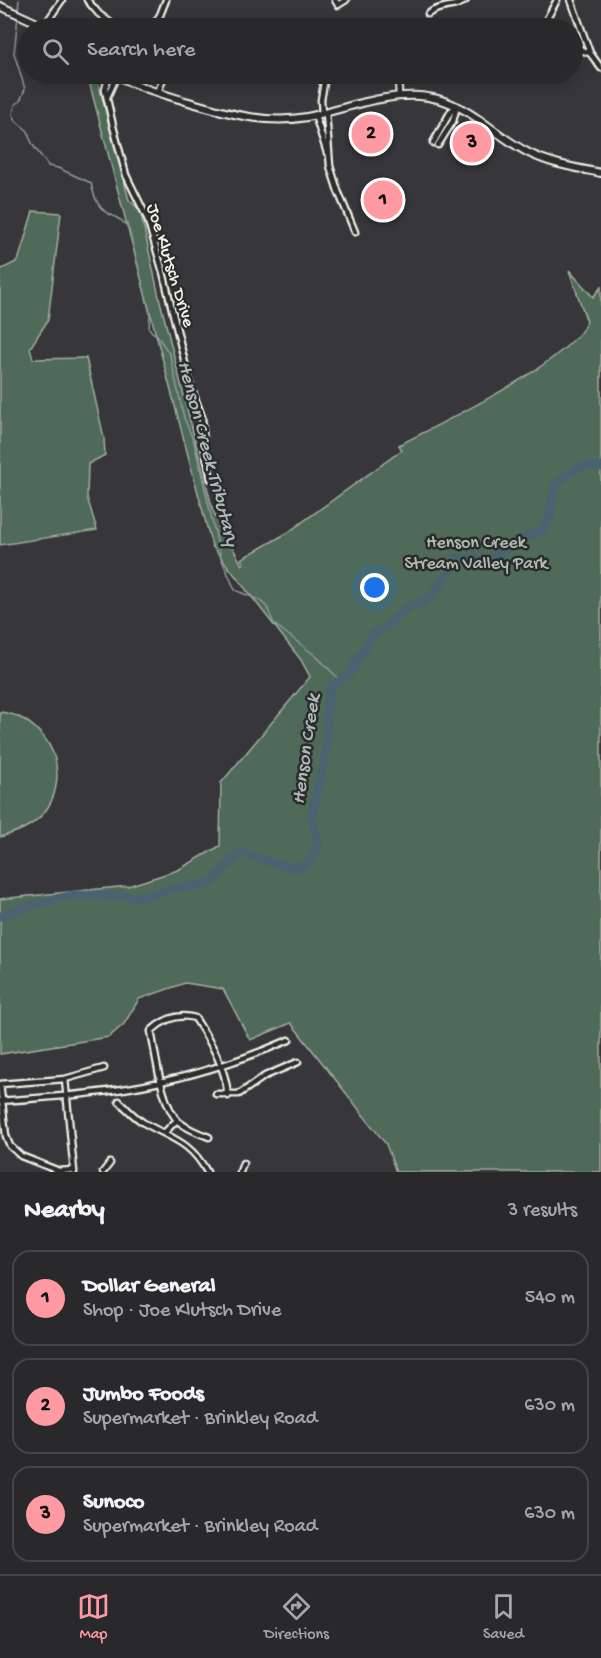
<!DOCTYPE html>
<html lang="en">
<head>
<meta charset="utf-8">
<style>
	body { margin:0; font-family:"Gochi Hand",sans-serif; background:#313134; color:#f1f3f6 }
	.you { position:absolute; left:375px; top:588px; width:21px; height:21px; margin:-15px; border:4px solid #fff; border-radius:50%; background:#1a73e8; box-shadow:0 0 0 9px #1a73e833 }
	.badge { display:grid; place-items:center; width:39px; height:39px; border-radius:50%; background:#ff9aa2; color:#111; font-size:20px; font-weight:700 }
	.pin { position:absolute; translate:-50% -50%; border:3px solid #fff; box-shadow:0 2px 6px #0006 }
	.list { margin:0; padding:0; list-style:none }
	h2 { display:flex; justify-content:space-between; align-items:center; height:78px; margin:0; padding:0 24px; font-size:26px }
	h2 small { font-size:20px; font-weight:400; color:#a5a6a9 }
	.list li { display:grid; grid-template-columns:39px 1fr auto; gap:18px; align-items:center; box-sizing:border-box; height:96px; margin:0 12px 12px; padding:0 12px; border:2px solid #454548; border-radius:18px }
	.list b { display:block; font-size:22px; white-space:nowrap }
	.list p { margin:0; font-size:20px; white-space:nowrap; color:#a5a6a9 }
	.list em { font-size:20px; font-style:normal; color:#a5a6a9 }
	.icon { flex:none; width:33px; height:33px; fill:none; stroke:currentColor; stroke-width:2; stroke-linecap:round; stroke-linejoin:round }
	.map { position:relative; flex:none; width:601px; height:1172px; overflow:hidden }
	.search { position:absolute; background:#29292c; box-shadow:0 3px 15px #0003; left:18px; right:18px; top:18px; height:66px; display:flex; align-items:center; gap:15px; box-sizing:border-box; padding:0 21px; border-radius:33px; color:#a5a6a9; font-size:22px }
	.sheet { height:402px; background:#29292c }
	nav { display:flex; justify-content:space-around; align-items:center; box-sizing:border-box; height:84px; border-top:2px solid #454548; background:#29292c; font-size:16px; color:#a5a6a9 }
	nav a { display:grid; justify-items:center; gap:3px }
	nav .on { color:#ff9aa2 }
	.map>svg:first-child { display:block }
	.green { fill:#4f6a59; stroke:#a2aea0; stroke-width:1.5 }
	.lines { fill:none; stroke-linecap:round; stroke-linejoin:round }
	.stream { stroke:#8f9b9f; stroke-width:1.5 }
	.river { stroke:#4b626f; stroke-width:9 }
	.minor-casing { stroke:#f4f1e8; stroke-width:9 }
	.major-casing { stroke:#f4f1e8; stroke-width:10 }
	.minor { stroke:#2a2d2e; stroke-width:4.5 }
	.major { stroke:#2a2d2e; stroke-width:6 }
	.labels { text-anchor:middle; stroke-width:5; stroke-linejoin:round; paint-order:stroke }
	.street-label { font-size:18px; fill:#f4f1e8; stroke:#2a2d2e }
	.park-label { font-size:18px; fill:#b2bbaf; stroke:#2a2d2e }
	.water-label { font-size:20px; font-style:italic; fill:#b0b8b8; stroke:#2a2d2e }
</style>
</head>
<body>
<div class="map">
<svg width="601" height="1172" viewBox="0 0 601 1172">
	<rect width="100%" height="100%" fill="#37373b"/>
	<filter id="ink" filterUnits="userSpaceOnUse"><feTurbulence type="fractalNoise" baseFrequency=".0167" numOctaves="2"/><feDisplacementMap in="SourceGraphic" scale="12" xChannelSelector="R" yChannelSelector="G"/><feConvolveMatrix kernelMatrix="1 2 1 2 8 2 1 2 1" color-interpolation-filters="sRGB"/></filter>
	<g filter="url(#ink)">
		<path class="green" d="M87,74H96L129,200L140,210L159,297L213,511L242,565L244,563L241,559L287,533L402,450L399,445C443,422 567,364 587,322L569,270L593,297L601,287V1172H396L386,1144L291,1023L250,1040L223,989L185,983L139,999L124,1024L109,1037L0,1054V899L128,886L178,870L220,846L221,783L310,677L301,660L212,546Z
			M33,211L61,213L48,320L30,348L33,359L86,358L104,438L105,455L88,464L87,497L97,530L0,545V270L18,261Z
			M0,712C19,714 30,722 43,736C65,763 61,805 30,825C21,831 11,834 0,837Z"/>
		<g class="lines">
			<path class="stream" d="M18,11L19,0
				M18,16L14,53L25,89L20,101L15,105L13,114L16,121L28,131C30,146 41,154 48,166L58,168L91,183C93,193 98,207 107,213C116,218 125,220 129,230L150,314L149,328L152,332L157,335L170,355L184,418L194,442L221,558L235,590L259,600L267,607L274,624L316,656L340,680"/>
			<path class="river" d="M0,916L8,914L13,910L73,895L142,897L176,888L203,885L213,882L232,860L241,853L293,868C303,867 310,862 315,853C322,840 311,826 313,812C315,791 324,771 326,749C327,728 326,708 330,688L350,673L373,634L383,629L409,606L423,602L431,597L452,567L454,559L492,558L517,541L541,531L550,518L553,492L557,483L577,468L589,465L601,467"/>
			<g class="minor-casing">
				<path id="minor" d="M87,0L99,14L118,28
					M335,0L338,5L346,0
					M571,0L590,53L601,68
					M428,14C440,4 455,9 466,0
					M44,26L62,0
					M151,28L160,15L166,0
					M544,28V24L557,0
					M572,46L589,53
					M109,74L105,90L113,126L126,175L147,218L163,272L190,384L202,417L204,446L211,479
					M224,74L229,75
					M305,74L318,78L324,83L321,100L322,114
					M398,74L399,96
					M158,92L165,74
					M107,97L117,75
					M326,113L330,166L338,191L355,232
					M315,115L327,153
					M433,143L451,111L457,106
					M438,145L453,121L457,106
					M65,1079L74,1172
					M216,1094H239L265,1076L298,1062
					M0,1101C43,1098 87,1095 129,1088C184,1079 238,1062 289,1040
					M119,1101C127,1109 134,1117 144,1123C172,1139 190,1141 207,1172
					M165,1132L177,1120
					M209,1137C198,1133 188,1129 179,1122C161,1105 156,1056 151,1031C163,1020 178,1013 195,1018C211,1043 225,1065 228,1096
					M74,1170L59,1171L21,1156L10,1146L6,1136L0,1084L65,1079L104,1068
					M103,1172L110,1163
					M240,1172L243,1163"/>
			</g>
			<g class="major-casing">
				<path id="major" d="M0,6L48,28
					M114,74C135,86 159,93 182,100C223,112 264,125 307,117C346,109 387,91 428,97C468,103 493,134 527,152C550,164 576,168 601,173"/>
			</g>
			<use href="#minor" class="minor"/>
			<use href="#major" class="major"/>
		</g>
	</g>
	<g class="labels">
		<g class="street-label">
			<text transform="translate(172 265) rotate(73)" y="6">Joe Klutsch Drive</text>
		</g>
		<g class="park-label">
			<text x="476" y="547">Henson Creek<tspan x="476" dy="21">Stream Valley Park</tspan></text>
		</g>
		<g class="water-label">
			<text transform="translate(210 453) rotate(75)" y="7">Henson Creek Tributary</text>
			<text transform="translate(304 749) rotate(-82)" y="7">Henson Creek</text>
		</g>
	</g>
</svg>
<div class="you"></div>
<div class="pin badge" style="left:383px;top:200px">1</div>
<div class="pin badge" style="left:371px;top:134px">2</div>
<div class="pin badge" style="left:472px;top:143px">3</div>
<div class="search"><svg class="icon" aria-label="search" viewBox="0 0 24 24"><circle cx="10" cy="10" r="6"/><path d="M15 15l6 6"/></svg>Search here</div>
</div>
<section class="sheet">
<h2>Nearby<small>3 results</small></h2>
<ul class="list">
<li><span class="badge">1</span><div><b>Dollar General</b><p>Shop · Joe Klutsch Drive</p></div><em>540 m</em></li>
<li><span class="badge">2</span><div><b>Jumbo Foods</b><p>Supermarket · Brinkley Road</p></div><em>630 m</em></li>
<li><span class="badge">3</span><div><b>Sunoco</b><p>Supermarket · Brinkley Road</p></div><em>630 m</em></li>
</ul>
</section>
<nav>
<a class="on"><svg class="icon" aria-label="map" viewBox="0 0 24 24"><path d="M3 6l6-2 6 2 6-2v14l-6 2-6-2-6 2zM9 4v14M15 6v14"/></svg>Map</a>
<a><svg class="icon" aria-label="directions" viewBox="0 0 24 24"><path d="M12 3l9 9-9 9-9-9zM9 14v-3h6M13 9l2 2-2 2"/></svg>Directions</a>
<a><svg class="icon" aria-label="saved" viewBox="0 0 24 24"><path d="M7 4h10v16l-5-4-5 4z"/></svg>Saved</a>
</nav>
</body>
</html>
